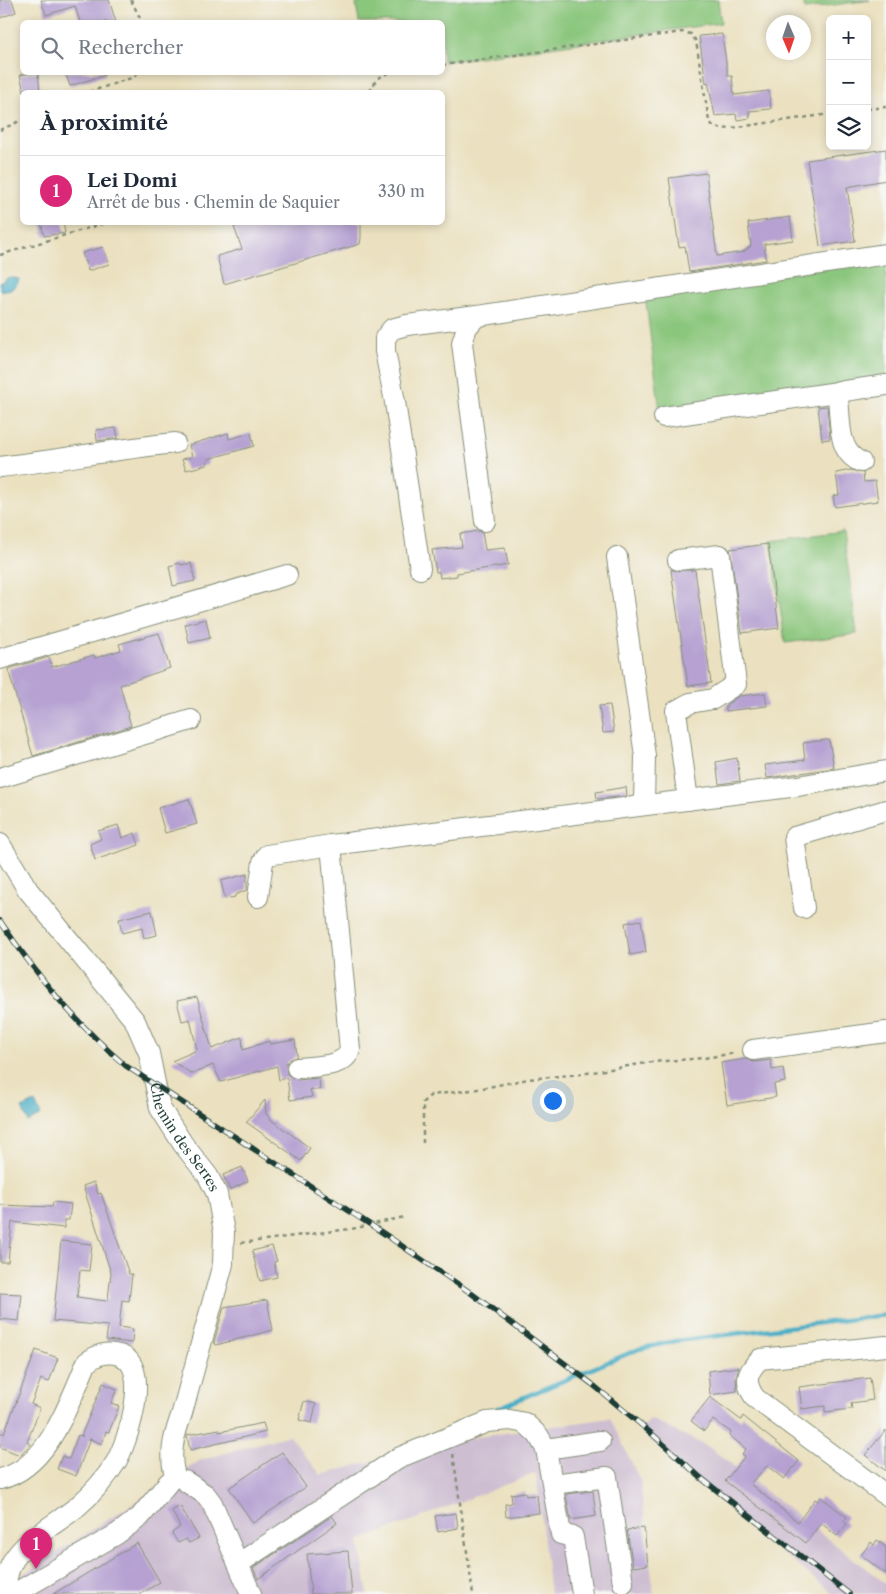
<!DOCTYPE html>
<html lang="fr">
<head>
<meta charset="utf-8">
<style>
	body { margin:0; font-family:"Libre Caslon Text",serif; background:#f6f6f7; color:#1f2937 }
	.controls { position:absolute; right:15px; top:15px; display:grid; overflow:hidden; border-radius:8px; box-shadow:0 2px 8px #0003 }
	.controls button { width:45px; height:45px; display:grid; place-items:center; padding:0; border:0; border-bottom:1px solid #e0e1e3; background:#fff; color:#1f2937; font:25px sans-serif }
	.compass { position:absolute; left:766px; top:15px; width:45px; height:45px; border-radius:50%; background:#fff; box-shadow:0 2px 8px #0003; rotate:178deg }
	.you { position:absolute; left:552px; top:1100px; width:18px; height:18px; margin:-12px; border:4px solid #fff; border-radius:50%; background:#1a73e8; box-shadow:0 0 0 8px #1a73e833 }
	.badge { display:grid; place-items:center; width:32px; height:32px; border-radius:50%; background:#db2777; color:#fff; font-size:16px; font-weight:700 }
	.pin { position:absolute; translate:-50% -41px; filter:drop-shadow(0 1px 2px #0008) }
	.pin::after { content:''; position:absolute; top:26px; width:18px; height:15px; background:inherit; clip-path:polygon(0 0,100% 0,50% 100%) }
	.list { margin:0; padding:0; list-style:none }
	h2 { display:flex; justify-content:space-between; align-items:center; height:65px; margin:0; padding:0 20px; font-size:21px }
	h2 small { font-size:16px; font-weight:400; color:#747a83 }
	.list li { display:grid; grid-template-columns:32px 1fr auto; gap:15px; align-items:center; box-sizing:border-box; height:70px; padding:0 20px; border-top:1px solid #e0e1e3 }
	.list b { display:block; font-size:19px; white-space:nowrap }
	.list p { margin:0; font-size:16px; white-space:nowrap; color:#747a83 }
	.list em { font-size:16px; font-style:normal; color:#747a83 }
	.icon { flex:none; width:28px; height:28px; fill:none; stroke:currentColor; stroke-width:2; stroke-linecap:round; stroke-linejoin:round }
	.map { position:relative; flex:none; width:886px; height:1594px; overflow:hidden }
	.search { position:absolute; background:#fff; box-shadow:0 2px 8px #0003; left:20px; top:20px; width:425px; height:55px; display:flex; align-items:center; gap:12px; box-sizing:border-box; padding:0 18px; border-radius:8px; color:#747a83; font-size:19px }
	.panel { position:absolute; background:#fff; box-shadow:0 2px 8px #0003; left:20px; top:90px; width:425px; height:135px; border-radius:8px }
	.map>svg:first-child { display:block }
	.industrial { fill:#cebed2 }
	.green { fill:#8ac67c; stroke:#548258 }
	.water { fill:#47adc6; stroke:#33757d }
	.lines { fill:none; stroke-linecap:round; stroke-linejoin:round }
	.stream { stroke:#47adc6; stroke-width:4.5 }
	.building { fill:#b6a1d2 }
	.minor-casing { stroke:#858f7a; stroke-width:22 }
	.path { stroke:#858f7a; stroke-width:2.5; stroke-dasharray:4 4; stroke-linecap:butt }
	.minor { stroke:#fff; stroke-width:20 }
	.rail-casing { stroke:#1f3d34; stroke-width:5.5 }
	.rail { stroke:#f6f6f2; stroke-width:4; stroke-dasharray:11; stroke-linecap:butt }
	.labels { text-anchor:middle; stroke-width:4; stroke-linejoin:round; paint-order:stroke }
	.street-label { font-size:14px; fill:#1f3d34; stroke:#f6f6f2 }
</style>
</head>
<body>
<div class="map">
<svg width="886" height="1594" viewBox="0 0 886 1594">
	<rect width="100%" height="100%" fill="#f6f6f2"/>
	<filter id="ink" filterUnits="userSpaceOnUse"><feTurbulence type="fractalNoise" baseFrequency=".02" numOctaves="2"/><feDisplacementMap in="SourceGraphic" scale="10" xChannelSelector="R" yChannelSelector="G"/><feConvolveMatrix kernelMatrix="1 2 1 2 8 2 1 2 1" color-interpolation-filters="sRGB"/></filter>
	<filter id="wash" filterUnits="userSpaceOnUse"><feTurbulence type="fractalNoise" baseFrequency=".0096" numOctaves="4" result="noise"/><feDisplacementMap in="SourceGraphic" scale="20" xChannelSelector="R" yChannelSelector="G"/><feGaussianBlur stdDeviation="1.12" result="paint"/><feColorMatrix in="noise" values="0 0 0 0 0 0 0 0 0 0 0 0 0 0 0 0 0 1.4 0 .05"/><feComposite in="paint" operator="in"/></filter>
	<g filter="url(#wash)">
		<rect width="100%" height="100%" fill="#ebe1c0"/>
		<path class="industrial" d="M610,1418L640,1480L654,1594H550L536,1473L359,1541L368,1594H0V1589L201,1460L289,1435L321,1475L450,1441Z
			M650,1419L709,1447L886,1584V1594H833L741,1519L640,1431Z"/>
		<path class="green" d="M372,0H718L721,23L443,62L442,22H359L356,4Z
			M802,0H870L805,9Z
			M886,259V380L660,411L645,295Z
			M843,531L857,634L785,643L771,541Z"/>
		<path class="water" d="M9,277L19,279L18,283L12,289L0,291V283Z
			M35,1102L41,1115L28,1122L22,1108Z"/>
		<g class="lines">
			<path class="stream" d="M484,1414L639,1349L676,1341L886,1315"/>
		</g>
		<g id="blocks">
			<path class="building" d="M0,0H12L16,12L0,18Z
				M41,0H109L116,22H80L75,6L46,15Z
				M722,34L728,76H732L734,95L769,91L771,109L749,111L750,118L737,120L736,114L715,116L708,82L706,83L699,36Z
				M38,72L40,92H24L20,75Z
				M65,72H105V75L70,86Z
				M886,149V180L847,187L855,241L820,246L807,160Z
				M706,173L717,256L743,252L751,246L748,223L790,217L793,240L764,244L766,260L689,272L685,246L679,247L669,178Z
				M41,222H63L65,233L44,236Z
				M249,222H361V238L360,244L224,284L217,256L242,249L234,227Z
				M103,247L109,264L88,271L82,253Z
				M827,406L830,439L822,440L818,407Z
				M116,428L118,438L97,441L96,430Z
				M228,433L229,439L251,433L254,446L208,459L207,465L186,470L182,459L192,457L189,445Z
				M851,470L863,473L864,482L875,481L878,501L835,507L833,496L839,495L836,473Z
				M479,531L482,532L485,550L505,548L508,565L457,573V576L440,578L439,572H436L432,550L462,547L460,534Z
				M768,544L779,628L742,633L730,549Z
				M180,563L181,565L191,563L195,581L173,586L169,566Z
				M671,570H695L711,683L688,686Z
				M206,619L210,638L189,643L185,624Z
				M159,633L170,668L120,685L131,726L33,756L8,669L49,657L52,667L94,655L95,658L121,650L119,644Z
				M765,693L767,706L726,711V705L739,696Z
				M610,705L614,732L603,733L599,706Z
				M826,740H829L834,768L767,778L765,765L805,760L803,743Z
				M737,758L740,781L719,784L716,762Z
				M626,787L627,796L597,799L596,792Z
				M189,799L197,824L165,833L158,808Z
				M118,825L122,838L135,833L139,845L95,860L90,844L101,839L98,831Z
				M247,874V890L235,895V897L225,899L221,881Z
				M152,911L157,935L144,938L142,928L122,933L119,919Z
				M641,920L646,952L630,955L625,923Z
				M197,997L212,1049L242,1037L243,1050L269,1041L270,1044L295,1040L297,1056L286,1063L287,1074L298,1080L319,1078L320,1090L310,1089L312,1097L290,1100L287,1078L279,1080L277,1066L221,1082L213,1065L192,1074L172,1061L197,1050L190,1019L182,1021L177,1001Z
				M745,1059L754,1062L771,1060L772,1070L783,1068L785,1082L774,1084L776,1097L727,1105L721,1063Z
				M265,1100L266,1114L270,1119L310,1148L301,1161L246,1122Z
				M242,1167L248,1181L230,1190L223,1175Z
				M94,1182L98,1194L101,1193L129,1274H132L129,1301L122,1300L119,1327L133,1329L132,1343L106,1340L108,1326L53,1321L61,1241L92,1244L89,1271L80,1270L77,1297L106,1301L108,1299L111,1273L83,1186Z
				M53,1202L71,1204L69,1220H64V1228L12,1222L8,1262H0V1205L52,1207Z
				M272,1246L277,1261L274,1262L277,1277L260,1281L252,1251Z
				M0,1293L22,1294L19,1321L0,1319Z
				M267,1300L273,1330L216,1345L214,1342L224,1307Z
				M36,1350L58,1358L49,1382L41,1379L31,1404L40,1408L27,1442L31,1444L20,1455L0,1447V1432L4,1434Z
				M739,1367L736,1378L737,1391L710,1395L708,1371Z
				M870,1378L873,1400L851,1403L852,1409L825,1412V1406L802,1409L799,1387Z
				M103,1383L117,1389L111,1403L119,1406L109,1432L106,1431L102,1444L90,1439L76,1476L57,1469L62,1456L69,1459L78,1435L83,1436H81Z
				M710,1397L741,1420L743,1416L799,1461L784,1479L767,1466L750,1484L798,1522L815,1499L818,1501L821,1497L847,1517L844,1521L847,1524L837,1536L821,1523L806,1543L725,1481L745,1456L742,1454L746,1449L729,1435L731,1432L713,1420L704,1431L691,1421Z
				M304,1401L316,1404L312,1423L299,1420Z
				M263,1423L266,1432L190,1450L187,1435L219,1429V1432Z
				M886,1430V1471L865,1455Z
				M282,1452L306,1487L253,1523L229,1488Z
				M593,1491L596,1516L571,1520L566,1494Z
				M525,1492L526,1496L537,1495L539,1513L506,1517L505,1504L512,1503L511,1494Z
				M180,1506L199,1538L189,1543L186,1539L178,1543L172,1533L180,1527L172,1511Z
				M456,1513L458,1528L438,1532L435,1516Z
				M332,1516L337,1523L258,1579L253,1568Z
				M644,1528L648,1565L633,1567L627,1530Z
				M877,1540L886,1547V1574L861,1555L871,1542L874,1545Z
				M137,1543L160,1582L141,1594H53Z
				M348,1551L352,1594H311L307,1554Z"/>
		</g>
	</g>
	<g filter="url(#ink)">
		<use href="#blocks" fill-opacity="0" stroke="#858f7a" stroke-width="1"/>
		<g class="lines">
			<g class="minor-casing">
				<g id="minor">
					<path d="M839,391L838,399C841,422 837,452 861,462"/>
					<path d="M664,417L886,385"/>
					<path d="M0,467C59,460 116,449 175,443"/>
					<path d="M485,521L462,343L467,327L477,316L886,254"/>
					<path d="M617,557L645,756L644,805"/>
					<path d="M678,560L720,555L736,684L713,699L690,703L676,711L688,800"/>
					<path d="M420,569L395,402L385,351V338L392,329L407,325L477,316"/>
					<path d="M0,659L287,575"/>
					<path d="M0,778L191,720"/>
					<path id="s1" d="M0,844L28,890L135,1021L149,1053L160,1108L183,1144L208,1176L217,1194L224,1232L223,1264L182,1413C175,1433 169,1451 174,1472"/>
					<path d="M258,897L263,862L267,855L331,845L798,786L886,771"/>
					<path d="M804,908L794,837L886,810"/>
					<path d="M753,1050L886,1032"/>
					<path d="M297,1068C314,1066 344,1068 350,1050L331,845"/>
					<path d="M886,1346L760,1359C746,1373 744,1382 755,1398L886,1495"/>
					<path d="M546,1449L561,1534L573,1537L582,1594"/>
					<path d="M0,1479C48,1468 69,1403 87,1362C97,1355 106,1351 119,1355C153,1364 128,1441 116,1462C106,1478 93,1493 79,1505C50,1531 0,1548 7,1594"/>
					<path d="M185,1481L206,1495L212,1503L251,1594"/>
					<path d="M553,1484L607,1477L623,1583"/>
					<path d="M238,1562L247,1558L398,1458L487,1422L510,1420L525,1423L538,1435L546,1449L600,1441"/>
					<path d="M14,1594L117,1534L140,1517L168,1483"/>
				</g>
			</g>
			<path class="path" d="M131,0L142,22
				M442,65L682,32L691,34L696,41L709,121L714,127L724,129L830,114
				M89,92L134,77L140,72
				M370,92C374,81 379,76 391,72
				M867,109L886,107
				M0,130L22,120
				M0,255L108,222
				M423,1143V1102L431,1095L478,1089L528,1079L581,1074L652,1062L704,1058L736,1053
				M241,1243L357,1228L404,1217
				M453,1454L473,1594"/>
			<use href="#minor" class="minor"/>
			<g class="rail-casing">
				<path id="rail" d="M0,921C38,977 75,1023 126,1066L383,1233L471,1293L592,1384L651,1433L701,1478L849,1594"/>
			</g>
			<use href="#rail" class="rail"/>
		</g>
	</g>
	<g class="labels">
		<g class="street-label">
			<text dy="5" stroke="none"><textPath href="#s1" startOffset="351">Chemin des Serres</textPath></text>
		</g>
	</g>
</svg>
<div class="controls">
<button>+</button>
<button>−</button>
<button><svg class="icon" aria-label="layers" viewBox="0 0 24 24"><path d="M12 4l9 5-9 5-9-5zM3 14l9 5 9-5"/></svg></button>
</div>
<svg class="compass" viewBox="-18 -18 36 36"><path d="M0-13l5 13h-10z" fill="#e53935"/><path d="M0 13l5-13h-10z" fill="#747a83"/></svg>
<div class="you"></div>
<div class="pin badge" style="left:36px;top:1569px">1</div>
<div class="search"><svg class="icon" aria-label="search" viewBox="0 0 24 24"><circle cx="10" cy="10" r="6"/><path d="M15 15l6 6"/></svg>Rechercher</div>
<section class="panel">
<h2>À proximité<small></small></h2>
<ul class="list">
<li><span class="badge">1</span><div><b>Lei Domi</b><p>Arrêt de bus · Chemin de Saquier</p></div><em>330 m</em></li>
</ul>
</section>
</div>
</body>
</html>
